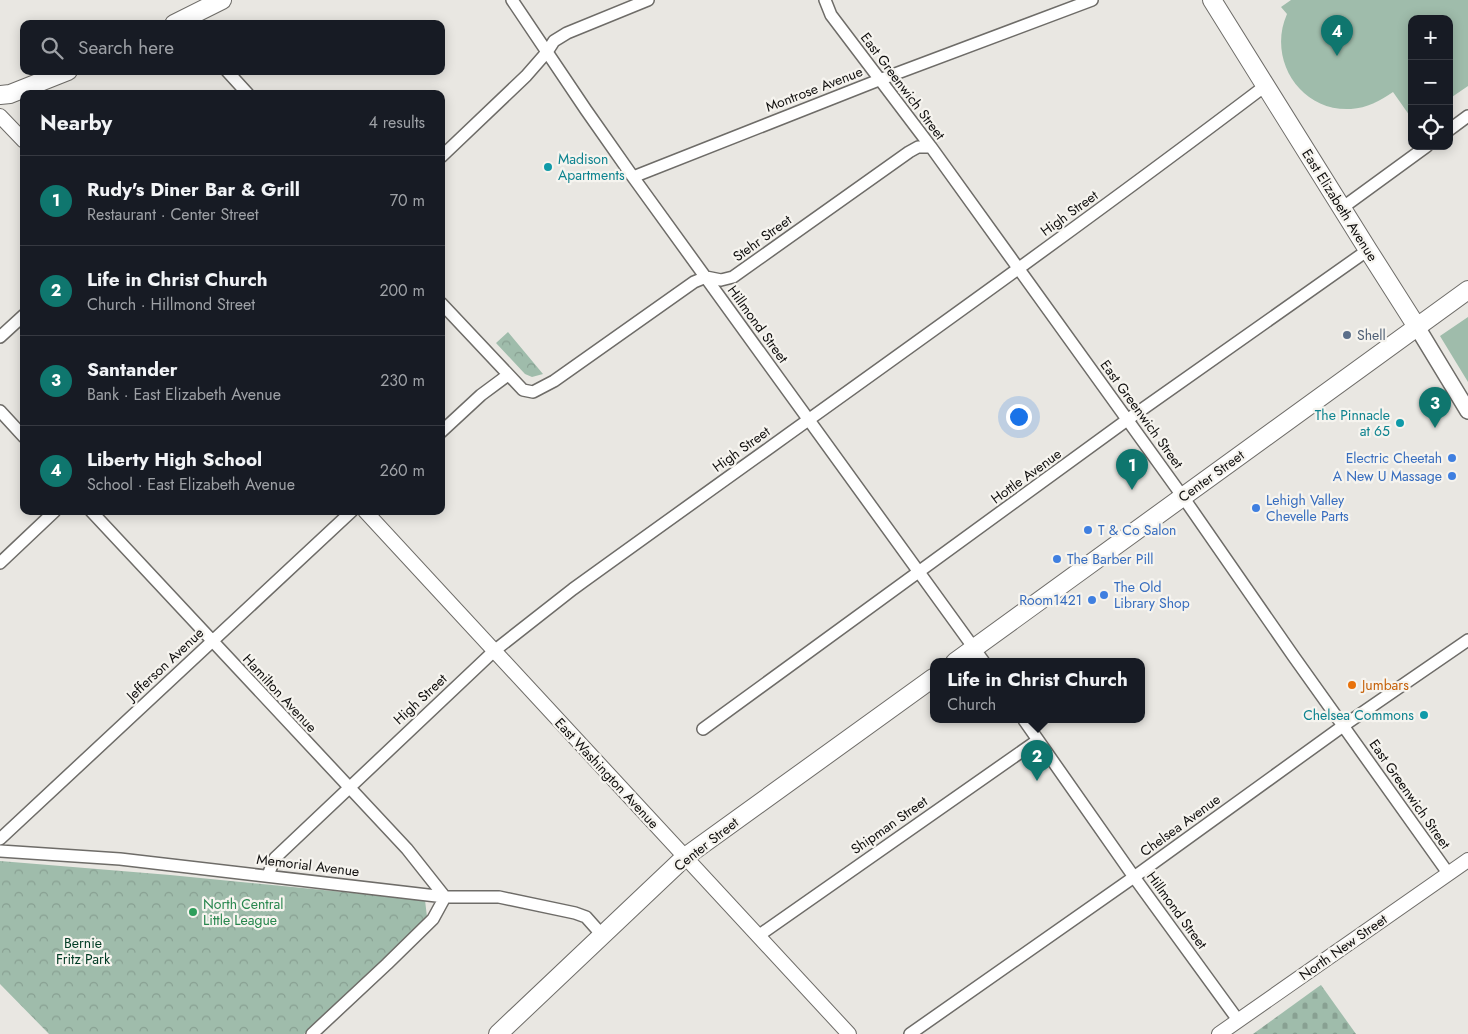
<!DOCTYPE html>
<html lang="en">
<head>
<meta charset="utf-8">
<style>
	body { margin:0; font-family:Jost,sans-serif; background:#242831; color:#f1f3f6 }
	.controls { position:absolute; right:15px; top:15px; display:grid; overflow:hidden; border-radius:10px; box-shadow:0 2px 12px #0003 }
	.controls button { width:45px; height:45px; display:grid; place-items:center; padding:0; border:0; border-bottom:1px solid #363941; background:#171b24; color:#f1f3f6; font:25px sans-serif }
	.you { position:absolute; left:1018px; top:416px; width:18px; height:18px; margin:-12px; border:4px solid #fff; border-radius:50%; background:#1a73e8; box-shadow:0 0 0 8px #1a73e833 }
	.badge { display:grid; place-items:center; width:32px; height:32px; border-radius:50%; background:#0f766e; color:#fff; font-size:16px; font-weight:700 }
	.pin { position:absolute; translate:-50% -41px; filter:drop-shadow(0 1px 2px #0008) }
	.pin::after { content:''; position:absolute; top:26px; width:18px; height:15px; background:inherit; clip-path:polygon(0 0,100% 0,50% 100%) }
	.popup { position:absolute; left:930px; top:658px; width:215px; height:65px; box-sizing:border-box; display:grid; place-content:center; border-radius:10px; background:#171b24; filter:drop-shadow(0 1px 4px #0005); font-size:16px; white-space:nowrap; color:#9ea1a6 }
	.popup b { font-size:19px; color:#f1f3f6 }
	.popup::after { content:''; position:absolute; left:50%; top:100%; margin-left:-10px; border:10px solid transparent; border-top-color:#171b24 }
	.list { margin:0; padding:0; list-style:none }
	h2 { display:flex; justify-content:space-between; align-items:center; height:65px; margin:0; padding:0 20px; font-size:21px }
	h2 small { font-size:16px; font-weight:400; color:#9ea1a6 }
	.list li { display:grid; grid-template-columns:32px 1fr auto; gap:15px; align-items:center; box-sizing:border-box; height:90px; padding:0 20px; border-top:1px solid #363941 }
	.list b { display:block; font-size:19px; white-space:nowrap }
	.list p { margin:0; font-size:16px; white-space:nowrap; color:#9ea1a6 }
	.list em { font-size:16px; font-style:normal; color:#9ea1a6 }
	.icon { flex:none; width:28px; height:28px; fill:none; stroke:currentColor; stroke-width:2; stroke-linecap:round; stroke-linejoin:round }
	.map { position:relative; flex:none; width:1468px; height:1034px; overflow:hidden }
	.search { position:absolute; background:#171b24; box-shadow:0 2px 12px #0003; left:20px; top:20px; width:425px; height:55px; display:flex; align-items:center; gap:12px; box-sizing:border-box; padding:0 18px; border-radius:10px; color:#9ea1a6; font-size:19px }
	.panel { position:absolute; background:#171b24; box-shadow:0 2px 12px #0003; left:20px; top:90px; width:425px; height:425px; border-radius:10px }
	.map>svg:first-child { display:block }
	.green { fill:#9fbcab }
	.cemetery { fill:url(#cemetery-stones) }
	.park { fill:url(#park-crowns) }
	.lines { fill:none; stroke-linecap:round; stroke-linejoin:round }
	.minor-casing { stroke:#6e6c68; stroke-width:14 }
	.tertiary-casing { stroke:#6e6c68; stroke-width:16 }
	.secondary-casing { stroke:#6e6c68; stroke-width:18 }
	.primary-casing { stroke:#6e6c68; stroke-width:20 }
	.minor { stroke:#fff; stroke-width:11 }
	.tertiary { stroke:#fff; stroke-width:14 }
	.secondary { stroke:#fff; stroke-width:15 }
	.primary { stroke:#fff; stroke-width:18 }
	.culture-dot { fill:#0f9aa8; stroke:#f6f4ef; stroke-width:2 }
	.service-dot { fill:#5c6f8a; stroke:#f6f4ef; stroke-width:2 }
	.shop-dot { fill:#3f7fe0; stroke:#f6f4ef; stroke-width:2 }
	.food-dot { fill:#e8710a; stroke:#f6f4ef; stroke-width:2 }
	.leisure-dot { fill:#2e9e5b; stroke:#f6f4ef; stroke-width:2 }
	.labels { text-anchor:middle; stroke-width:4.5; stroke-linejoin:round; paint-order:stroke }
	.street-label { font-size:14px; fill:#0f0e0d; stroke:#f6f4ef }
	.culture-label { font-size:14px; fill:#0d838f; stroke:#f6f4ef; text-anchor:end }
	.service-label { font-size:14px; fill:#4e5e75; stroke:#f6f4ef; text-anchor:start }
	.shop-label { font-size:14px; fill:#366cbe; stroke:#f6f4ef; text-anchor:start }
	.food-label { font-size:14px; fill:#c56008; stroke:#f6f4ef; text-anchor:start }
	.leisure-label { font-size:14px; fill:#27864d; stroke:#f6f4ef; text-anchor:start }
	.park-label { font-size:14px; fill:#003b24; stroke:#f6f4ef }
</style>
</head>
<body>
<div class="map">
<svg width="1468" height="1034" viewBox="0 0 1468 1034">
	<defs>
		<pattern id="cemetery-stones" width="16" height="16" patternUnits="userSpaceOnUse" patternTransform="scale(1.25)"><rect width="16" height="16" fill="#9fbcab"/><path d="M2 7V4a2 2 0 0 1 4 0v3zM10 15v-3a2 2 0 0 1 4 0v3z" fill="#88a092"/></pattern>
		<pattern id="park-crowns" width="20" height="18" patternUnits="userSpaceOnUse" patternTransform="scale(1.25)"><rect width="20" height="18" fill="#9fbcab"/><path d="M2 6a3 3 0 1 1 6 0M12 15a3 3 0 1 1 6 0" fill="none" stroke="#88a092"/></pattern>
	</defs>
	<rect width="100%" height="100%" fill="#e9e7e2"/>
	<path class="green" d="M1291,0H1468V86L1449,99V19H1412V119L1393,92C1380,101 1367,108 1351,109C1300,112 1267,59 1287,14L1281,7Z
		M1468,317V382L1440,336Z"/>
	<path class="cemetery" d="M1321,985L1356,1034H1253L1318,987Z"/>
	<path class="park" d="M508,332L543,374L532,377L525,374L496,343Z
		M0,861L170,875L425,900L427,917L383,962L304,1034H49L0,984Z"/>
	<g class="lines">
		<g class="minor-casing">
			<path id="minor" d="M512,0L586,110L633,177L984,662
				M825,0L831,15L931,147L1183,497L1294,657L1448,873
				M227,71L248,94
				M1449,130L1468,116
				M441,157L526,76L547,52L554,41L567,33L648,0
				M633,177L879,80L1092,0
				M1342,208L1427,146
				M441,303L523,390L533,392L554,381L694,282L706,277L721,280L733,277L909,152L918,147H931
				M0,337L24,315
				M0,411L24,437
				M441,432L481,395L508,375
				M91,511L407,849L445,897L433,919L387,964L312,1034
				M0,563L55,511
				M1024,720L1134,877L1238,1020
				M703,729L1127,420L1368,250
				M0,839L352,511
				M0,851L120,859L445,897H499L575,913L586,917L602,935
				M268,875L275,858L494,651L573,589C804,422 1038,258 1265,86
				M758,936L1038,740
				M910,1034L1134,877L1343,726L1468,640"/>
		</g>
		<g class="tertiary-casing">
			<path id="tertiary" d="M0,116L24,141
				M365,511L849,1034
				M1219,1034L1468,860"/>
		</g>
		<g class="secondary-casing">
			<path id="secondary" d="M1417,327L1468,411"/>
		</g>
		<g class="primary-casing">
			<path id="primary" d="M1212,0L1368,250L1417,327
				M174,24L222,0
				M0,95L10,94L68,71
				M955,662L1468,290
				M498,1034L685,857L933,678"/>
		</g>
		<use href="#minor" class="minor"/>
		<use href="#tertiary" class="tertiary"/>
		<use href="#secondary" class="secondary"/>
		<use href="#primary" class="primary"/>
	</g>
	<g class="culture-dot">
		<circle cx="548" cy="167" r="5"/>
		<circle cx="1400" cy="423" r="5"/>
		<circle cx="1424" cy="715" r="5"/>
	</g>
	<circle class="service-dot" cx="1347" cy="335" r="5"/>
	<g class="shop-dot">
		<circle cx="1452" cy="458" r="5"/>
		<circle cx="1452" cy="476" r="5"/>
		<circle cx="1256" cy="508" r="5"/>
		<circle cx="1088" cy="530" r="5"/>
		<circle cx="1057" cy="559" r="5"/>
		<circle cx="1104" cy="595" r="5"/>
		<circle cx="1092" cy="600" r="5"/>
	</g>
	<circle class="food-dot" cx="1352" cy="685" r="5"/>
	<circle class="leisure-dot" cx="193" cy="912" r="5"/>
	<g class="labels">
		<g class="street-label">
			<text transform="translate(903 86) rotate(53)" y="5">East Greenwich Street</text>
			<text transform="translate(814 89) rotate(-21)" y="5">Montrose Avenue</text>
			<text transform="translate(1340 205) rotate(58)" y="5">East Elizabeth Avenue</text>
			<text transform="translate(1069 213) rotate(-36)" y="5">High Street</text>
			<text transform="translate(762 238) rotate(-36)" y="5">Stehr Street</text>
			<text transform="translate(758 324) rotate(54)" y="5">Hillmond Street</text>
			<text transform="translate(1142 414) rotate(54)" y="5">East Greenwich Street</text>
			<text transform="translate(741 449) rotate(-36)" y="5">High Street</text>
			<text transform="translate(1026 476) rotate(-36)" y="5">Hottle Avenue</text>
			<text transform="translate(1211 476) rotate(-36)" y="5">Center Street</text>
			<text transform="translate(165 664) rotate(-43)" y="5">Jefferson Avenue</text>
			<text transform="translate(280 693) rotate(47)" y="5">Hamilton Avenue</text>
			<text transform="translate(420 699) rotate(-43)" y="5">High Street</text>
			<text transform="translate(607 773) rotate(47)" y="5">East Washington Avenue</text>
			<text transform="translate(1410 794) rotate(55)" y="5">East Greenwich Street</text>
			<text transform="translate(889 825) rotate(-35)" y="5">Shipman Street</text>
			<text transform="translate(1180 825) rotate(-36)" y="5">Chelsea Avenue</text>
			<text transform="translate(706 844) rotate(-38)" y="5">Center Street</text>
			<text transform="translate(308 865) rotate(7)" y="5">Memorial Avenue</text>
			<text transform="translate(1177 910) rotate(54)" y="5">Hillmond Street</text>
			<text transform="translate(1343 947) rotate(-35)" y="5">North New Street</text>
		</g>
		<g class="culture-label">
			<text x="558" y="164" text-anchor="start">Madison<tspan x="558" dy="16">Apartments</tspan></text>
			<text x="1390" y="420">The Pinnacle<tspan x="1390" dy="16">at 65</tspan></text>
			<text x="1414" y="720">Chelsea Commons</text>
		</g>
		<g class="service-label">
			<text x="1357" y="340">Shell</text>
		</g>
		<g class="shop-label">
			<text x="1442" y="463" text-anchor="end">Electric Cheetah</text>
			<text x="1442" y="481" text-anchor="end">A New U Massage</text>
			<text x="1266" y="505">Lehigh Valley<tspan x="1266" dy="16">Chevelle Parts</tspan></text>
			<text x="1098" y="535">T &amp; Co Salon</text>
			<text x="1067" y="564">The Barber Pill</text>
			<text x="1114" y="592">The Old<tspan x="1114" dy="16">Library Shop</tspan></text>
			<text x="1082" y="605" text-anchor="end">Room1421</text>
		</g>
		<g class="food-label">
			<text x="1362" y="690">Jumbars</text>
		</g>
		<g class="leisure-label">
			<text x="203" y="909">North Central<tspan x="203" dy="16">Little League</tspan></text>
		</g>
		<g class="park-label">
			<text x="83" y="948">Bernie<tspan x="83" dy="16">Fritz Park</tspan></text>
		</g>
	</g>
</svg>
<div class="controls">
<button>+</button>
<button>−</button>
<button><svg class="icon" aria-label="locate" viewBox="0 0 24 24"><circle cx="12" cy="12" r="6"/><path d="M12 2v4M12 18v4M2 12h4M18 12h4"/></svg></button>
</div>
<div class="you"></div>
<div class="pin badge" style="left:1132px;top:490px">1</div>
<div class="pin badge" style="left:1037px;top:781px">2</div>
<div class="popup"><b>Life in Christ Church</b>Church</div>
<div class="pin badge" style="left:1435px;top:428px">3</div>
<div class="pin badge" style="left:1337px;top:56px">4</div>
<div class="search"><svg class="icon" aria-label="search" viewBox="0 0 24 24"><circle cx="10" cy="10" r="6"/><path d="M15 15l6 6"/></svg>Search here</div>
<section class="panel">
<h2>Nearby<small>4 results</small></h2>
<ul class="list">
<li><span class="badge">1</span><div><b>Rudy's Diner Bar &amp; Grill</b><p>Restaurant · Center Street</p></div><em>70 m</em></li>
<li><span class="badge">2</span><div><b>Life in Christ Church</b><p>Church · Hillmond Street</p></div><em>200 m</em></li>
<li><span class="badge">3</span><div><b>Santander</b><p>Bank · East Elizabeth Avenue</p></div><em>230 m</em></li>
<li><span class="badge">4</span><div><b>Liberty High School</b><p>School · East Elizabeth Avenue</p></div><em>260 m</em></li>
</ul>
</section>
</div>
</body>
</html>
